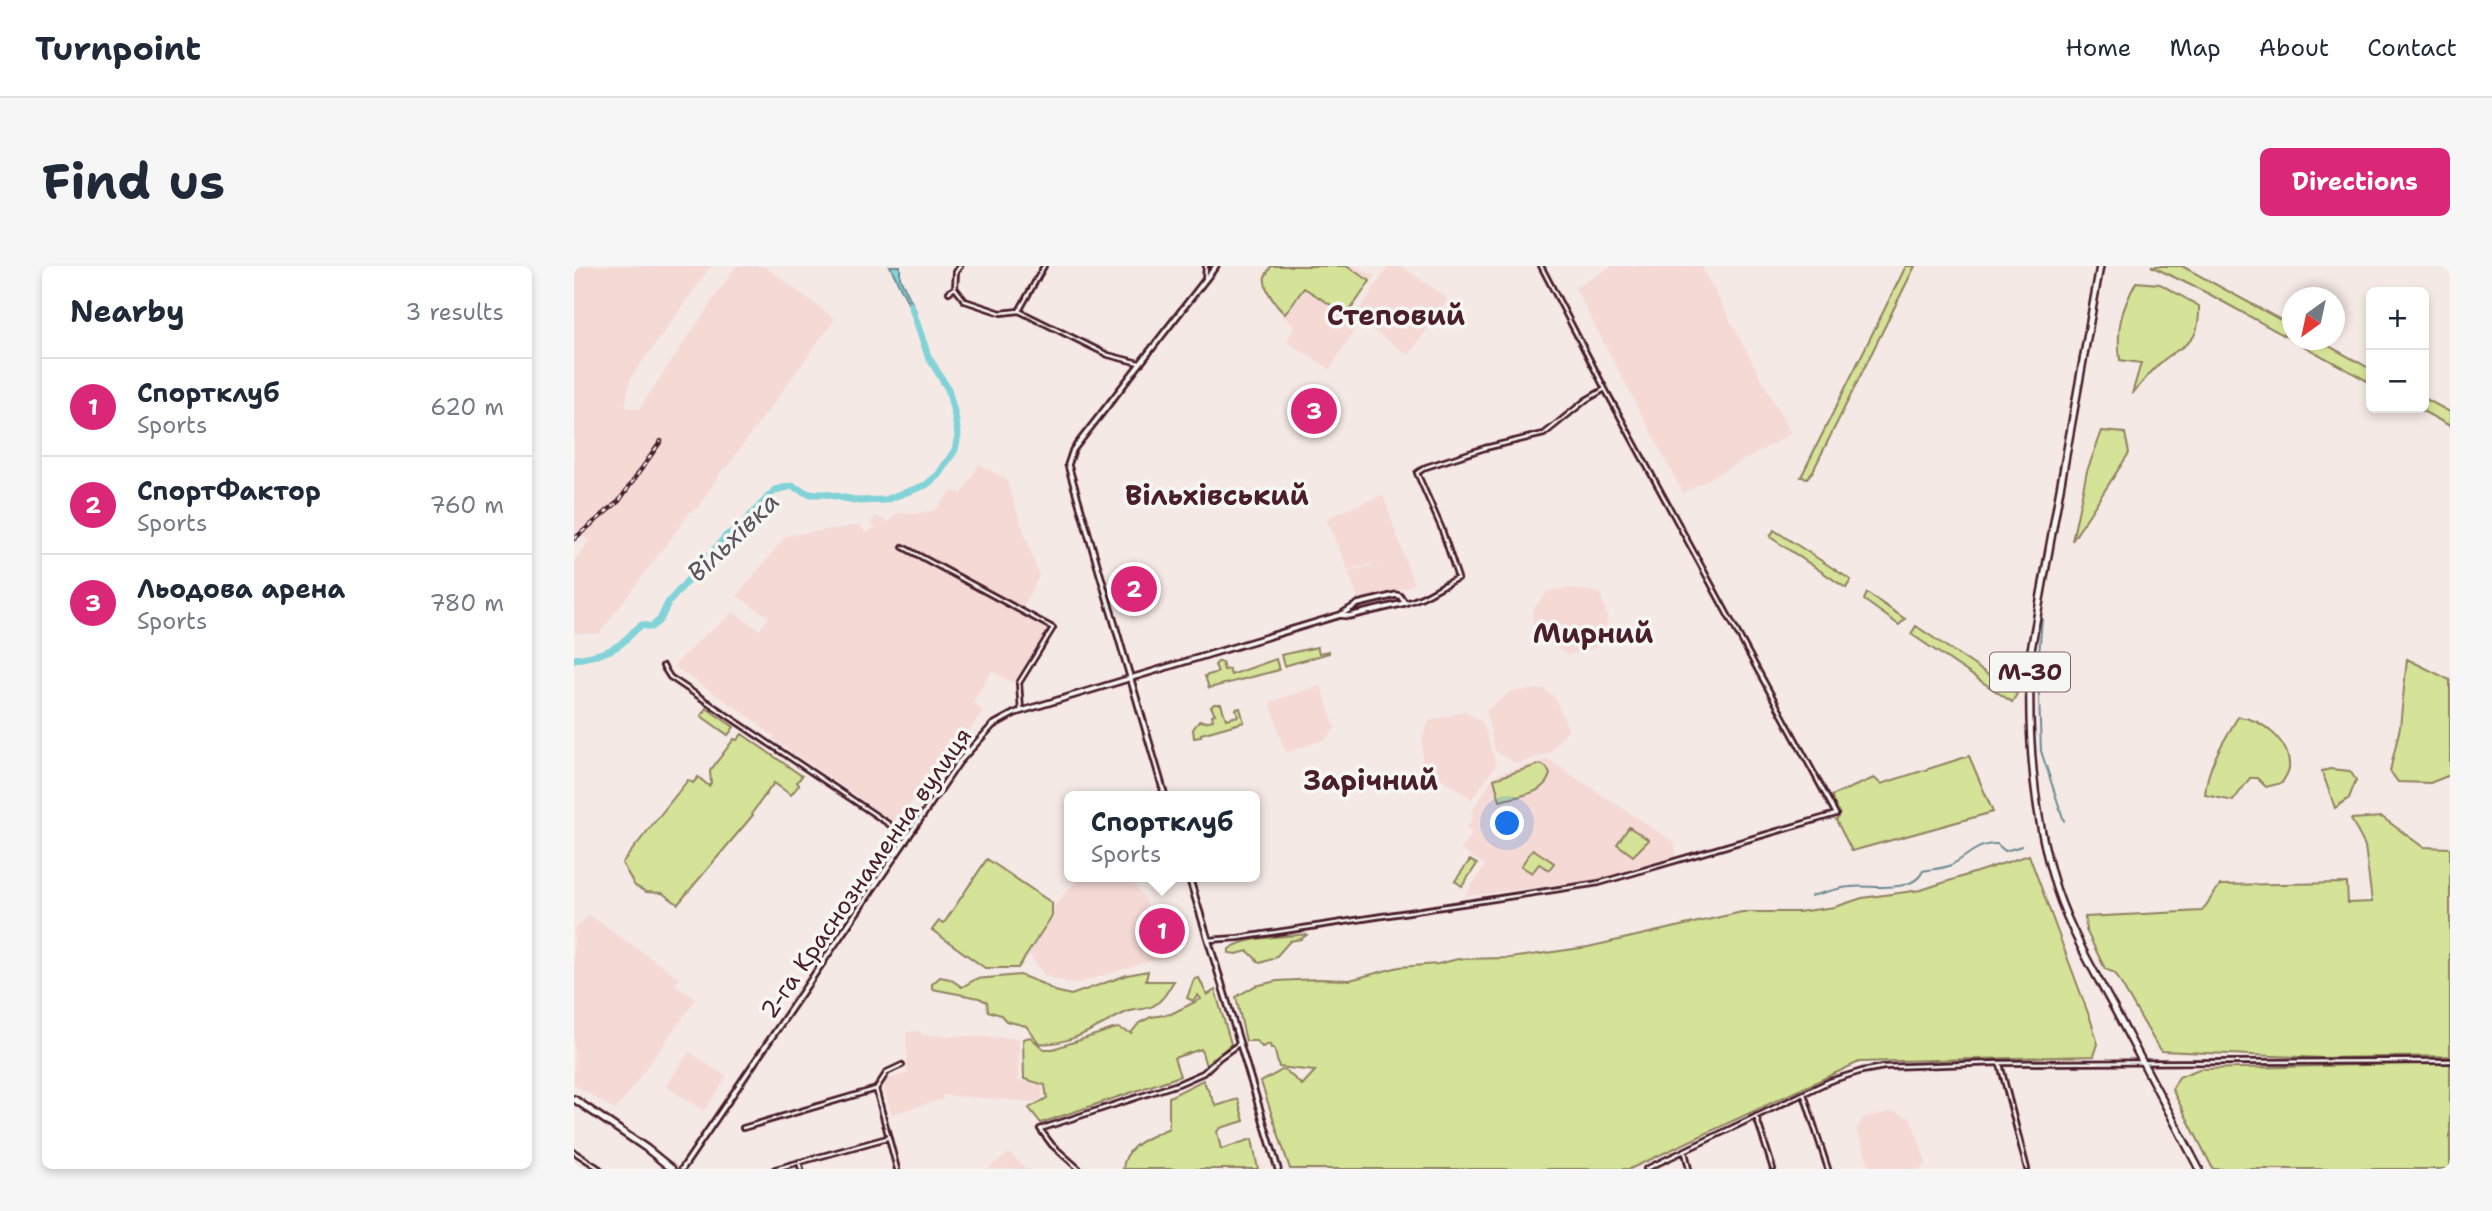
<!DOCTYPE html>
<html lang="en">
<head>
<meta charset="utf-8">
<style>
	body { margin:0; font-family:"Shantell Sans",sans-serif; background:#f6f6f7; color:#1f2937 }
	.controls { position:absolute; right:21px; top:21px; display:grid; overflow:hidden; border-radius:10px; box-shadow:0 4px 10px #0003 }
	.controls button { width:63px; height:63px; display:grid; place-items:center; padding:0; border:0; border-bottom:2px solid #e0e1e3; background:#fff; color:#1f2937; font:35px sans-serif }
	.compass { position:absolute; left:1708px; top:21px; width:63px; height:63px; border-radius:50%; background:#fff; box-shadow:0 4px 10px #0003; rotate:213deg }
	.you { position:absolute; left:934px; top:558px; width:24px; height:24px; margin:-18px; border:5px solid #fff; border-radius:50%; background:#1a73e8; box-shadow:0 0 0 10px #1a73e833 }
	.badge { display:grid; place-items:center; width:46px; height:46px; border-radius:50%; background:#db2777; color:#fff; font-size:23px; font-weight:700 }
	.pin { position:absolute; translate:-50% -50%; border:4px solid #fff; box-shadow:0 2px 7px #0006 }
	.popup { position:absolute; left:490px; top:525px; width:196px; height:91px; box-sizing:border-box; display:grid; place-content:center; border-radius:10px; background:#fff; filter:drop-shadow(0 2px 5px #0005); font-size:23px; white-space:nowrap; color:#747a83 }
	.popup b { font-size:26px; color:#1f2937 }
	.popup::after { content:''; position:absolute; left:50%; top:100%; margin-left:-14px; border:14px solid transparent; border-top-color:#fff }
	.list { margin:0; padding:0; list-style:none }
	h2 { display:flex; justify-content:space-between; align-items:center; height:91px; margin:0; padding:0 28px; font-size:30px }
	h2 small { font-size:23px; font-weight:400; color:#747a83 }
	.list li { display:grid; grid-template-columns:46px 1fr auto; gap:21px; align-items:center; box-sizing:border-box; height:98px; padding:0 28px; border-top:2px solid #e0e1e3 }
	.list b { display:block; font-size:26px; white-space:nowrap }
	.list p { margin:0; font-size:23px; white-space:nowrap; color:#747a83 }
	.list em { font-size:23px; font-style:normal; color:#747a83 }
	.map { position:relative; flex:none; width:1876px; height:903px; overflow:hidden; border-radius:10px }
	header { display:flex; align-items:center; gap:42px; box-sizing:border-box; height:98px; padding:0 35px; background:#fff; border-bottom:2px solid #e0e1e3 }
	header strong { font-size:33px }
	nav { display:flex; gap:38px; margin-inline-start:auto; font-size:24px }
	.intro { display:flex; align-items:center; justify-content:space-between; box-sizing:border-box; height:168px; padding:0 42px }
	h1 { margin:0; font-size:49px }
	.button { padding:18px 32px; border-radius:10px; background:#db2777; color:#fff; font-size:24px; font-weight:700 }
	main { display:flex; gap:42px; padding:0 42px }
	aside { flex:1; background:#fff; border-radius:10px; box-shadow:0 4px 10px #0003 }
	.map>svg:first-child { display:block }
	.built { fill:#f4d9d5 }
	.green { fill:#d4e397; stroke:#8f8161; stroke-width:2 }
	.water { fill:#82d3d8; stroke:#6c8b93; stroke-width:2 }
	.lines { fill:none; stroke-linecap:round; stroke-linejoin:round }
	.stream { stroke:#6c8b93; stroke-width:2 }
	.river { stroke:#82d3d8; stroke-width:7 }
	.minor-casing { stroke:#4a1f2b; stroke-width:8 }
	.tertiary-casing { stroke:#4a1f2b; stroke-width:9 }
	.primary-casing { stroke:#4a1f2b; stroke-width:10 }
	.trunk-casing { stroke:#4a1f2b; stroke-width:10 }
	.minor { stroke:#f6f6f2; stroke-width:2.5 }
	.tertiary { stroke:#f6f6f2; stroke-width:3.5 }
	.primary { stroke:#f6f6f2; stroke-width:5 }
	.trunk { stroke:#f6f6f2; stroke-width:5 }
	.rail-casing { stroke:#4a1f2b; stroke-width:4.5 }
	.rail { stroke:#f6f6f2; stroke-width:2; stroke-dasharray:5; stroke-linecap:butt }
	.labels { text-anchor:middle; stroke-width:7; stroke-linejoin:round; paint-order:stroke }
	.shield { fill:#f6f6f2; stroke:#7e6067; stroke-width:2 }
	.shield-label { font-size:23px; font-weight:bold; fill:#4a1f2b }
	.street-label { font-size:24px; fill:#4a1f2b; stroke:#f6f6f2 }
	.water-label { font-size:26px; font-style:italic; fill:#5b555f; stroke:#f6f6f2 }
	.quarter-label { font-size:28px; font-weight:bold; fill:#4a1f2b; stroke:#f6f6f2 }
</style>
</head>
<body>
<header>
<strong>Turnpoint</strong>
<nav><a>Home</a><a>Map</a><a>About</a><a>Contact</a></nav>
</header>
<div class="intro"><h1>Find us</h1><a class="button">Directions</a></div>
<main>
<aside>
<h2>Nearby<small>3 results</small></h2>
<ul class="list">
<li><span class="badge">1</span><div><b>Спортклуб</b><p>Sports</p></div><em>620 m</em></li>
<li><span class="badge">2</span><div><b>СпортФактор</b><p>Sports</p></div><em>760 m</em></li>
<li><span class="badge">3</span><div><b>Льодова арена</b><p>Sports</p></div><em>780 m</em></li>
</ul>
</aside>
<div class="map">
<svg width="1876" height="903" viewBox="0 0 1876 903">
	<rect width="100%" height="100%" fill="#f5e9e5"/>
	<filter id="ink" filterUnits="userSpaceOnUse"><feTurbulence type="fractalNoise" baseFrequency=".0143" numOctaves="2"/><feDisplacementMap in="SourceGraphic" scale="14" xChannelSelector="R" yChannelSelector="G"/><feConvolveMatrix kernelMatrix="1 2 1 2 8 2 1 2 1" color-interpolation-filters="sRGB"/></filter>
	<g filter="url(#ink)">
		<path class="built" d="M0,0H137L56,113L51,141L65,143L162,0H190L261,53L152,202L148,204L124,242L117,245L25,368L0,367V295L15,275L3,266L0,270Z
			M695,0H781L801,10L773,51L783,59L756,103L713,76L720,61L702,42L688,12Z
			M815,0H827L874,33L835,89L780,51Z
			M1038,0H1127L1217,168L1109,227L1001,22Z
			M405,198L432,213L465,310L448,343L334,279L331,285L473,364L439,417L418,405L399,436L409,444L377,494L368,490L323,558L199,473L200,470L185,460L186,458L99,400L134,366L135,367L159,346L186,364L195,351L163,330L212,270L286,259L291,267L302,262L297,258L301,250L315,256L323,247L342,248L361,244L376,227L380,225L388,228Z
			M809,229L840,319L785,334L774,306L796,300L797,303L816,297L798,302L796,298L774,304L752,252Z
			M997,322L1026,327L1033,350L1032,365L1020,383L993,389L960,366L958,345L974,325Z
			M747,419L761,462L752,473L714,486L710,483L696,436Z
			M970,423L981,432L994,463L976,487L943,498L921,485L912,445L938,425Z
			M891,445L909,457L922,499L898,533L848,500V473L855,455Z
			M974,493L1101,577L1102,592L1023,614L891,630L911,599L887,584L899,566L893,562L900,550L897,547L921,509Z
			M506,611H554L571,632L574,642V665L588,681L600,682L601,688L500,718L471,710L455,688L479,651L480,640Z
			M15,649L105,712L101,719L122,733L42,844L0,819V663Z
			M347,765V769L445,772L444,814L469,820L468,832L462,836L368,829L369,833L317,848L309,818L313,813L334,807L332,766Z
			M115,786L153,811L130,845L92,820Z
			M1320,845L1337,853L1352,897L1347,903H1297L1282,864L1289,852Z
			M435,887L453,903H414Z"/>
		<path class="green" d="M697,0H772L796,15L773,49L730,22L711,48C703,41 689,23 691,11C691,10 697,1 697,0Z
			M1332,0H1341L1239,205L1233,212L1227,211Z
			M1577,0H1608L1718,60V74H1744L1797,103V117L1633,27Z
			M1562,16L1586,18L1625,40C1626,83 1609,75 1584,99C1575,108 1566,119 1558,128L1567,97L1546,94C1542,62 1547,45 1562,16Z
			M1850,132L1876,146V160L1843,142H1850Z
			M1528,165L1551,167L1555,187L1498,275L1513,205Z
			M1200,264L1277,314L1272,322L1196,271Z
			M1293,327L1331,353L1325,359L1290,334Z
			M1342,360L1443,428L1438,436L1337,368Z
			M743,381L745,387L755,385V387L710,400L707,389Z
			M702,393L705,404L635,422L631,410L644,406L641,399L644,396H648L650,404L655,403L657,409Z
			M1833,393L1876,414V509L1856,517L1824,516L1816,505L1826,461Z
			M640,438H647L652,453L664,450L662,443L666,442L670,456L627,468V471L620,472L619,463L626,454L630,456L639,454L638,449L641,448L637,441Z
			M132,442L160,461L154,469L127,450Z
			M1664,451C1687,452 1717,476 1715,502C1715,506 1710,513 1708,517L1692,521L1683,512H1676L1659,535L1631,529C1633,500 1649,476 1664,451Z
			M168,468L228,510L223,516L225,519L217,529L200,517L178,547L179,549L104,638L88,627L72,626L61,620L48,597L114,514L119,517L124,511L135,520L137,517L136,505L160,473L163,474Z
			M1395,490L1419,546L1278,585L1262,554L1265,551L1257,530L1300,512L1307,518Z
			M967,498L973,502L976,508C971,529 943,530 926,535L920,513Z
			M1756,503L1776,505L1782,514L1775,532L1761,542L1748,505Z
			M1808,551L1849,581L1876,582V790L1747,792L1588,785L1581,776L1541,707L1531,703L1512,664L1511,651L1628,645L1646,619L1773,617L1774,637L1798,636L1791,580L1777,553Z
			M1055,561L1075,574L1059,590L1043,578Z
			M959,583L980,597L975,604L965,598L958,607L947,600Z
			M1455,589L1517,755L1524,778L1520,790L1285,796L1056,903H716L687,816L710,803L728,819L741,805L705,801L700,782L697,783L696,778L688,781L683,775H672L662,731L681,720L703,715L744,713L776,714L825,701L864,698L884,693L936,692L1014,681L1168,646H1224L1261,641L1288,632L1347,624Z
			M413,593L478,637V650L444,702H411L358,664L365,655L370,657Z
			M896,594L903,598L888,620L881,615Z
			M734,668L727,673L716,675L701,692L686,697L674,685L662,688L655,687V683C673,670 712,671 734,668Z
			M574,705L572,715H600C594,724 589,735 579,740C572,744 561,743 553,746C526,758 495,781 465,777L452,760L432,755L427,749L414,745L413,736L405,732L358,723V718L366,711L376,713L388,721L402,713L446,709L469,718L481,725L497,729L553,709Z
			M625,712L633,729L641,724L657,778L632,800L627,783L600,792L606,810L467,857L455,842L473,832L471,819L450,813L449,773L456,771L470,783H479L539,763L544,762L557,767L565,757L577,751L597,748L627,733L624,729L619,735L613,732L620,713Z
			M1876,797V903H1639L1598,823L1605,811L1625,803Z
			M629,814L642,840L664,833L670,855L646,862L643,866L647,883L678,873L684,903H549C551,878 575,872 595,862V831Z"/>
		<path class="water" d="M316,0H326V12L342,45L339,47Z"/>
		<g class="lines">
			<path class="stream" d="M1468,352L1464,402L1467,485L1490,555
				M1237,630C1250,627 1263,622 1276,621C1296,618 1338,629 1349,605C1357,603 1369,603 1377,599C1393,591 1403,577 1423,578L1431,585L1448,580"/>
			<path class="river" d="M0,393C16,391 38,387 50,375C57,369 60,364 68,359L77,361L86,354L94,337L153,269L164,263L201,224L218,220L235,228H251L285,235L311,234L352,219L364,209L381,184L384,169L381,150L374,123L354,90L337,39"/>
			<g class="minor-casing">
				<path id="minor" d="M631,14L632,0
					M381,22L391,35L427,47L445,45L534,89L565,97
					M375,26L381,22L382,6L386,0
					M445,45L470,0
					M329,281L479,362L445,417L447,445
					M831,337C851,333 865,320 884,312L867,261L843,207L852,201L911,182L970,168L1012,134L1031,123
					M89,400L96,411L334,571
					M634,674L664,672L1025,617L1262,548L1031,123L967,0
					M1426,798L1453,903
					M1230,828L1254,903
					M1182,850L1199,903
					M169,862L302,823
					M0,886L26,903
					M1111,886L1115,903
					M225,896L227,903
					M201,903L313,872
					M323,903L302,823L313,806L328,799
					M505,903L478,879L466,863L604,818L629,807L645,792L666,777
					M1072,903L1256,815L1288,805L1310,801L1425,797L1876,795"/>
			</g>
			<g class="tertiary-casing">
				<path id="tertiary" d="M591,530L494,199L499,184L642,0
					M615,611L704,903
					M108,903L385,496L419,459L441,447L766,349L784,338L822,329L826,330L831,337L775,350L766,349"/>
			</g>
			<g class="primary-casing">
				<path id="primary" d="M0,833L72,882L98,903"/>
			</g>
			<g class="trunk-casing">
				<path id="trunk" d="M1526,0L1457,384C1453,463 1458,546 1482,622C1496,664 1519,704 1540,742C1568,796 1597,849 1625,903"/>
			</g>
			<use href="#minor" class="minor"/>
			<use href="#tertiary" class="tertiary"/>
			<use href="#primary" class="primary"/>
			<use href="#trunk" class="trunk"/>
			<g class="rail-casing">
				<path id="rail" d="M0,273L45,235L87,175"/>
			</g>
			<use href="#rail" class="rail"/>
		</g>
	</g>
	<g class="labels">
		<rect class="shield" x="1416" y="386.5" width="80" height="39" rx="5"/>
		<g class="shield-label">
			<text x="1456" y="414">М-30</text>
		</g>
		<g class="street-label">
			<text transform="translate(292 607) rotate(-55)" y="8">2-га Краснознаменна вулиця</text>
		</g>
		<g class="water-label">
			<text transform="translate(159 271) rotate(-44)" y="9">Вільхівка</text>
		</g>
		<g class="quarter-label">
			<text x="822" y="59">Степовий</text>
			<text x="643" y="239">Вільхівський</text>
			<text x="1019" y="377">Мирний</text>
			<text x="797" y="524">Зарічний</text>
		</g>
	</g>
</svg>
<div class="controls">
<button>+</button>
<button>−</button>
</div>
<svg class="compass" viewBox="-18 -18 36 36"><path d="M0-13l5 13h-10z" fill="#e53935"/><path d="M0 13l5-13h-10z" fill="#747a83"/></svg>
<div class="you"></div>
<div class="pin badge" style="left:588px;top:665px">1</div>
<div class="popup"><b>Спортклуб</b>Sports</div>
<div class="pin badge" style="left:560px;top:323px">2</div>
<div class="pin badge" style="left:740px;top:145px">3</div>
</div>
</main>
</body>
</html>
